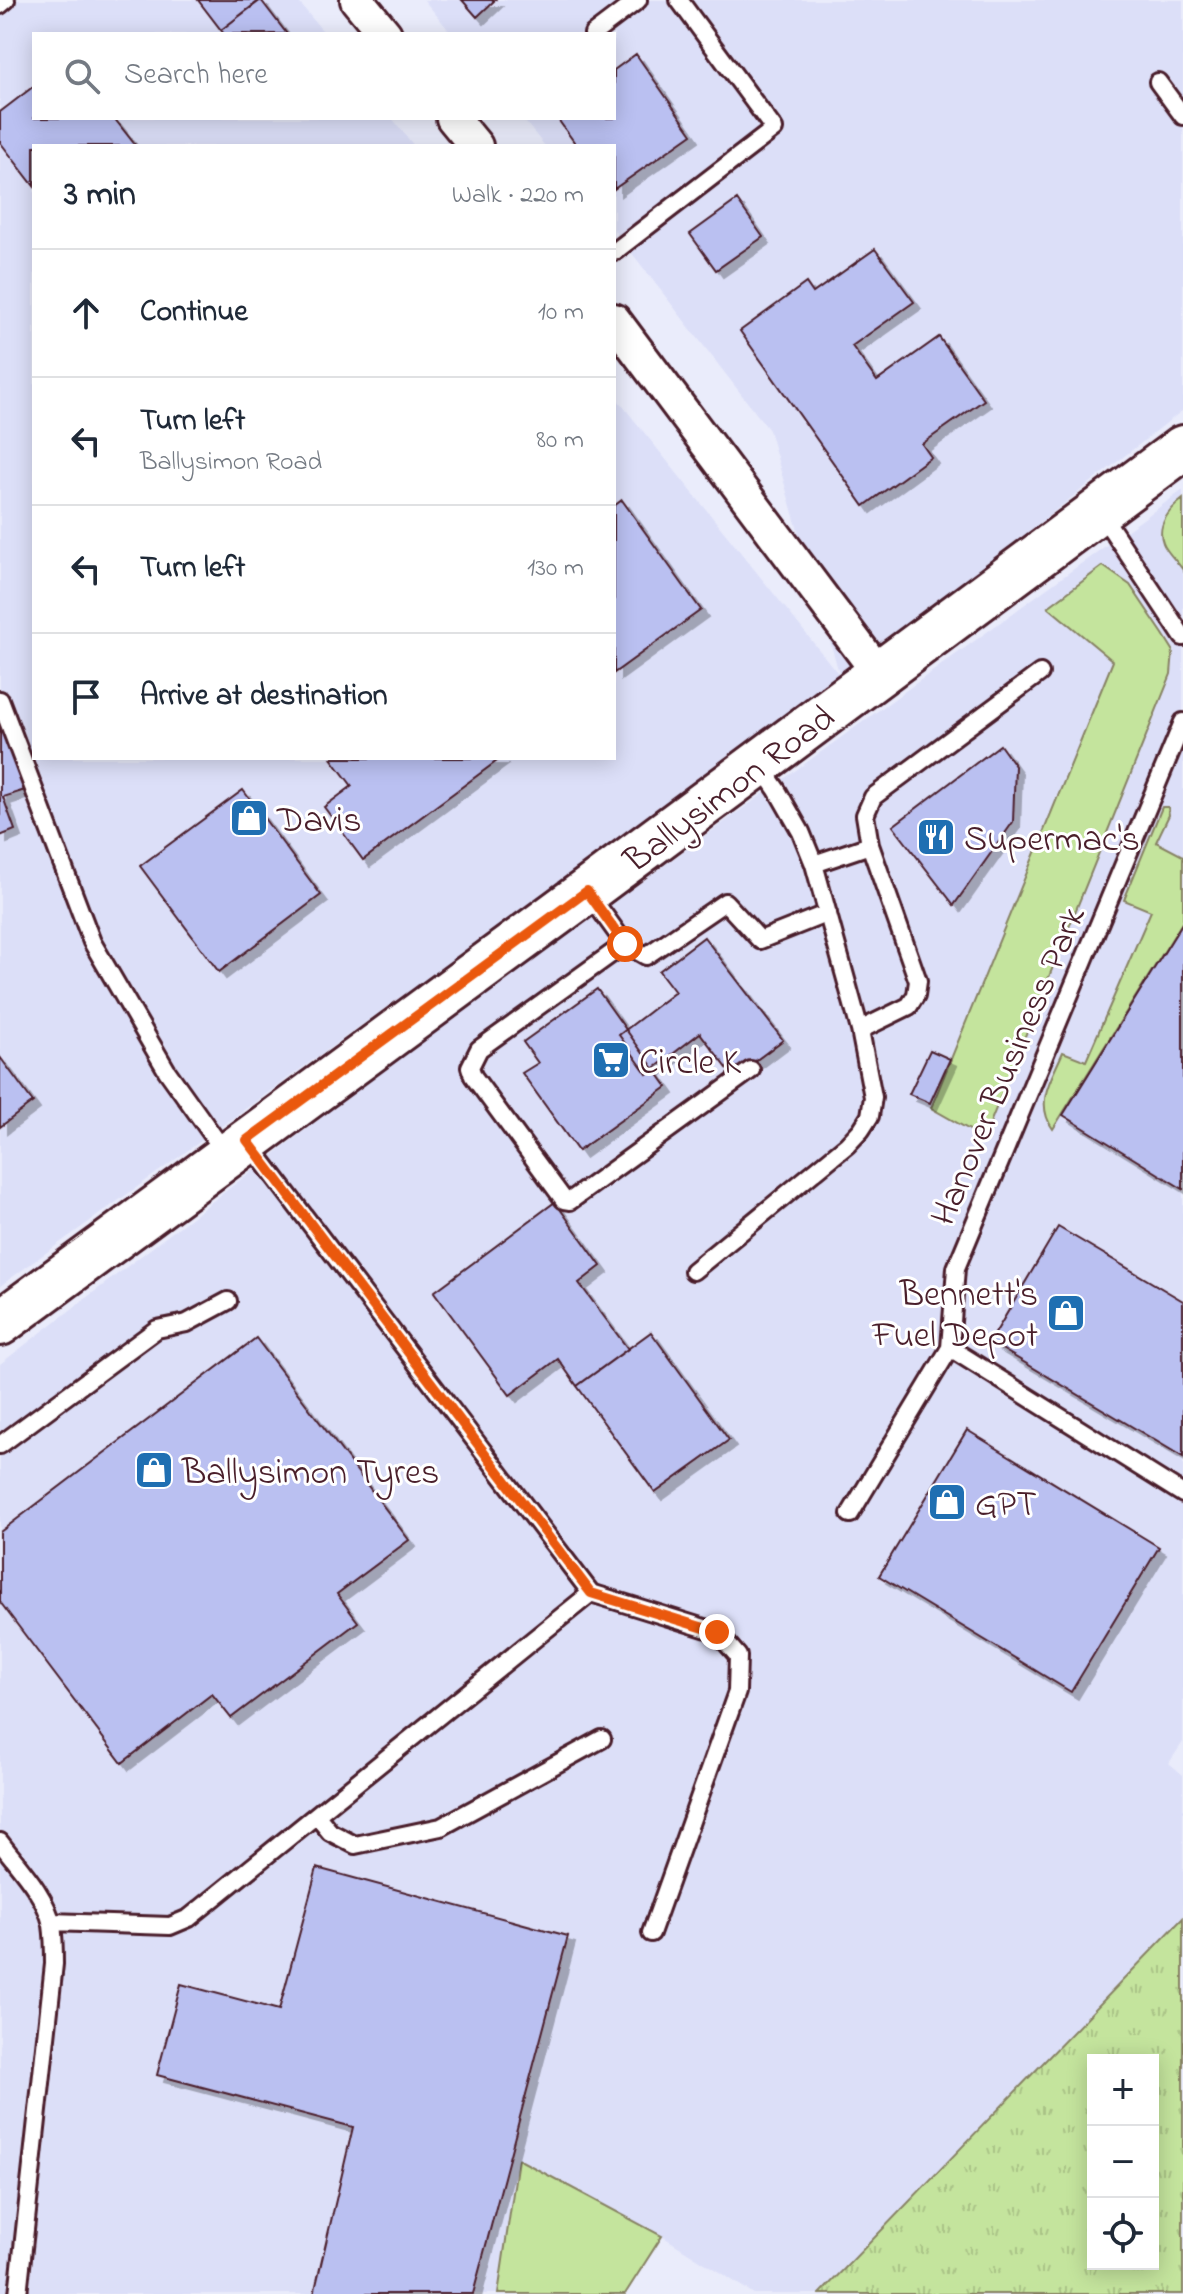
<!DOCTYPE html>
<html lang="en">
<head>
<meta charset="utf-8">
<style>
	body { margin:0; font-family:"Indie Flower",sans-serif; background:#f2f2f3; color:#1f2937 }
	.controls { position:absolute; right:24px; bottom:24px; display:grid; overflow:hidden; border-radius:0px; box-shadow:0 4px 20px #0003 }
	.controls button { width:72px; height:72px; display:grid; place-items:center; padding:0; border:0; border-bottom:2px solid #e0e1e3; background:#fff; color:#1f2937; font:40px sans-serif }
	.stop { position:absolute; width:24px; height:24px; margin:-18px; border:6px solid #ea580c; border-radius:50%; background:#fff }
	.stop.end { background:#ea580c; border-color:#fff; box-shadow:0 2px 8px #0008 }
	.list { margin:0; padding:0; list-style:none }
	h2 { display:flex; justify-content:space-between; align-items:center; height:104px; margin:0; padding:0 32px; font-size:34px }
	h2 small { font-size:26px; font-weight:400; color:#747a83 }
	.list li { display:grid; grid-template-columns:52px 1fr auto; gap:24px; align-items:center; box-sizing:border-box; height:128px; padding:0 32px; border-top:2px solid #e0e1e3 }
	.list b { display:block; font-size:30px; white-space:nowrap }
	.list p { margin:0; font-size:26px; white-space:nowrap; color:#747a83 }
	.list em { font-size:26px; font-style:normal; color:#747a83 }
	.icon { flex:none; width:44px; height:44px; fill:none; stroke:currentColor; stroke-width:2; stroke-linecap:round; stroke-linejoin:round }
	.map { position:relative; flex:none; width:1183px; height:2294px; overflow:hidden }
	.search { position:absolute; background:#fff; box-shadow:0 4px 20px #0003; left:32px; top:32px; width:584px; height:88px; display:flex; align-items:center; gap:20px; box-sizing:border-box; padding:0 28px; border-radius:0px; color:#747a83; font-size:30px }
	.panel { position:absolute; background:#fff; box-shadow:0 4px 20px #0003; left:32px; top:144px; width:584px; height:616px; border-radius:0px }
	.map>svg:first-child { display:block }
	.built { fill:#dcdff8 }
	.grass { fill:#c4e49d; stroke:#878264; stroke-width:2 }
	.park { fill:url(#park-tufts); stroke:#878264; stroke-width:2; fill-rule:evenodd }
	.building { fill:#bac0f1; stroke:#4a1f2b; stroke-width:2; filter:url(#shadow) }
	.lines { fill:none; stroke-linecap:round; stroke-linejoin:round }
	.service-casing { stroke:#4a1f2b; stroke-width:22 }
	.minor-casing { stroke:#4a1f2b; stroke-width:38 }
	.secondary-casing { stroke:#4a1f2b; stroke-width:50 }
	.service { stroke:#fff; stroke-width:16 }
	.minor { stroke:#fff; stroke-width:32 }
	.secondary { stroke:#fff; stroke-width:44 }
	.route { stroke:#ea580c; stroke-width:10 }
	.labels { text-anchor:middle; stroke-width:6; stroke-linejoin:round; paint-order:stroke }
	.street-label { font-size:36px; fill:#4a1f2b; stroke:#fff }
	.poi-label { font-size:36px; fill:#4a1f2b; stroke:#fff; text-anchor:start }
</style>
</head>
<body>
<div class="map">
<svg width="1183" height="2294" viewBox="0 0 1183 2294">
	<defs>
		<pattern id="park-tufts" width="24" height="20" patternUnits="userSpaceOnUse" patternTransform="scale(2)"><rect width="24" height="20" fill="#c4e49d"/><path d="M3 7l-1-3M5 7V3M7 7l1-3M15 17l-1-3M17 17v-4M19 17l1-3" fill="none" stroke="#aac387"/></pattern>
		<filter id="shadow"><feDropShadow dx="7" dy="7" stdDeviation="0" flood-color="#0004"/></filter>
	</defs>
	<rect width="100%" height="100%" fill="#eaecfb"/>
	<filter id="ink" filterUnits="userSpaceOnUse"><feTurbulence type="fractalNoise" baseFrequency=".0125" numOctaves="2"/><feDisplacementMap in="SourceGraphic" scale="16" xChannelSelector="R" yChannelSelector="G"/><feConvolveMatrix kernelMatrix="1 2 1 2 8 2 1 2 1" color-interpolation-filters="sRGB"/></filter>
	<g filter="url(#ink)">
		<path class="built" d="M0,0H297L325,34H34V118H392L414,146H34V758H614V395L840,676L769,430L614,230V146H545L522,118H614V34H452L424,0H1183V410L841,679L0,1286Z
			M1183,490V1742L1169,1763L1183,1775V1918L820,2294H754L662,2236L518,2160L498,2294H0V1364L423,1040Z"/>
		<path class="grass" d="M1183,499V570C1178,562 1166,552 1163,543C1156,525 1170,509 1183,499Z
			M1103,566L1130,585L1163,634L1173,650L1171,674L984,1138L931,1108L1113,661L1048,607Z
			M1162,807H1168L1169,815L1156,842L1183,856V921L1053,1129C1034,1102 1052,1078 1063,1052L1086,1061L1151,911L1124,900Z
			M518,2159L662,2236L625,2294H498Z"/>
		<path class="park" d="M1183,1918V2294H820ZM1093,2060H1153V2264H1093Z"/>
		<path class="building" d="M198,0H260L221,30Z
			M261,0L287,34H224L221,30Z
			M462,0H495L477,17Z
			M636,54L692,134L614,189V146H577L557,118H614V70Z
			M34,86V118H114L136,146H34V186L0,142V112Z
			M737,200L763,237L716,270L690,234Z
			M875,249L914,302L852,346L877,381L939,337L984,400L922,444L931,457L864,506L740,331L806,283L813,293Z
			M622,500L701,610L614,673V506Z
			M0,723L25,790L3,797L15,830L0,836Z
			M1000,745L1015,766L1013,822L954,905L893,826Z
			M331,758H501L363,860L324,807L352,786Z
			M243,790L321,895L219,972L140,866Z
			M1183,922V1189L1063,1115Z
			M704,937L783,1040L734,1077L700,1033L647,1074L619,1035L675,992L659,971Z
			M597,989L667,1087L578,1151L522,1073L538,1063L523,1042Z
			M930,1050L950,1059L930,1103L909,1094Z
			M0,1057L33,1102L0,1127Z
			M555,1202L601,1266L579,1283L628,1349L577,1386L558,1359L510,1395L434,1292Z
			M1058,1227L1183,1301V1457L990,1342Z
			M651,1332L729,1440L655,1493L577,1386Z
			M256,1338L409,1540L337,1594L358,1622L231,1718L212,1694L122,1763L0,1602V1532Z
			M967,1430L1159,1547L1071,1692L879,1576Z
			M317,1868L568,1936L473,2294H314L353,2127L157,2075L181,1984L279,2010Z"/>
		<g class="lines">
			<g class="service-casing">
				<path id="service" d="M0,5L6,0
					M593,34L638,0
					M1158,82L1183,116
					M614,252L774,129L679,0
					M1100,512L1183,637
					M0,700L92,942L167,1071L226,1154
					M814,864L870,845L865,815L873,797L1040,673
					M589,894L625,944L646,956L725,902L760,940L828,913
					M625,944L479,1049L470,1067L473,1076L564,1200L570,1201L751,1070
					M860,1030L909,1006L916,995L918,981L870,845
					M248,1142L591,1593
					M693,1271L847,1145L861,1130L870,1116L873,1097L860,1030L814,864L801,832L777,790L759,764
					M950,1348L1183,1494
					M0,1445L157,1329L187,1323L228,1301
					M850,1514L950,1348L956,1268L1183,722
					M317,1816L330,1832L355,1845L441,1827L602,1739
					M0,1842C18,1866 46,1895 52,1925C54,1938 54,1951 54,1964L18,2294
					M51,1922L170,1926L189,1918L591,1593L717,1632L738,1656L737,1692L651,1933"/>
			</g>
			<g class="minor-casing">
				<path id="minor" d="M357,0L385,34
					M453,118L476,146
					M614,320L880,675"/>
			</g>
			<g class="secondary-casing">
				<path id="secondary" d="M0,1323L587,891L1183,448"/>
			</g>
			<use href="#service" class="service"/>
			<use href="#minor" class="minor"/>
			<use href="#secondary" class="secondary"/>
		</g>
	</g>
	<g class="lines" filter="url(#ink)">
		<path class="route" d="M625,944L587,891L247,1140L591,1593L717,1632"/>
	</g>
	<defs>
		<g id="shop-square" transform="scale(2)"><rect x="-9" y="-9" width="18" height="18" rx="4" fill="#1f6fb2" stroke="#fff"/><path d="M-5-2.5h2.3a2.7 3.5 0 0 1 5.4 0H5L5.5 6h-11ZM-1.5-2.5h3a1.5 2.3 0 0 0-3 0Z" fill="#fff"/></g>
		<g id="restaurant-square" transform="scale(2)"><rect x="-9" y="-9" width="18" height="18" rx="4" fill="#1f6fb2" stroke="#fff"/><path d="M-5-6h1v4h1v-4h1v4h1v-4h1v5L-1.5 .5V6h-2V.5L-5-1ZM5-6V6H3V1.5H1.5Q1.5-4 5-6Z" fill="#fff"/></g>
		<g id="supermarket-square" transform="scale(2)"><rect x="-9" y="-9" width="18" height="18" rx="4" fill="#1f6fb2" stroke="#fff"/><path d="M-6-5.5h2.5l.6 2H6L4.5 2H-2.5L-4.4-4H-6ZM-1.5 3.2a1.3 1.3 0 1 0 .1 0ZM3 3.2a1.3 1.3 0 1 0 .1 0Z" fill="#fff"/></g>
	</defs>
	<g fill-rule="evenodd">
		<use href="#shop-square" x="249" y="818"/>
		<use href="#restaurant-square" x="936" y="837"/>
		<use href="#supermarket-square" x="611" y="1060"/>
		<use href="#shop-square" x="1066" y="1313"/>
		<use href="#shop-square" x="154" y="1470"/>
		<use href="#shop-square" x="947" y="1502"/>
	</g>
	<g class="labels">
		<g class="street-label">
			<text transform="translate(728 787) rotate(-37)" y="13">Ballysimon Road</text>
			<text transform="translate(1006 1065) rotate(-67)" y="13">Hanover Business Park</text>
		</g>
		<g class="poi-label">
			<text x="277" y="831">Davis</text>
			<text x="964" y="850">Supermac's</text>
			<text x="639" y="1073">Circle K</text>
			<text x="1038" y="1305" text-anchor="end">Bennett's<tspan x="1038" dy="41">Fuel Depot</tspan></text>
			<text x="182" y="1483">Ballysimon Tyres</text>
			<text x="975" y="1515">GPT</text>
		</g>
	</g>
</svg>
<div class="controls">
<button>+</button>
<button>−</button>
<button><svg class="icon" aria-label="locate" viewBox="0 0 24 24"><circle cx="12" cy="12" r="6"/><path d="M12 2v4M12 18v4M2 12h4M18 12h4"/></svg></button>
</div>
<div class="stop" style="left:625px;top:944px"></div>
<div class="stop end" style="left:717px;top:1632px"></div>
<div class="search"><svg class="icon" aria-label="search" viewBox="0 0 24 24"><circle cx="10" cy="10" r="6"/><path d="M15 15l6 6"/></svg>Search here</div>
<section class="panel">
<h2>3 min<small>Walk · 220 m</small></h2>
<ul class="list">
<li><svg class="icon" aria-label="ahead" viewBox="0 0 24 24"><path d="M12 20V5M6 11l6-6 6 6"/></svg><div><b>Continue</b></div><em>10 m</em></li>
<li><svg class="icon" aria-label="left" viewBox="0 0 24 24"><path d="M17 20v-9H6M10 6l-5 5 5 5"/></svg><div><b>Turn left</b><p>Ballysimon Road</p></div><em>80 m</em></li>
<li><svg class="icon" aria-label="left" viewBox="0 0 24 24"><path d="M17 20v-9H6M10 6l-5 5 5 5"/></svg><div><b>Turn left</b></div><em>130 m</em></li>
<li><svg class="icon" aria-label="arrive" viewBox="0 0 24 24"><path d="M6 21V4h12l-3 4 3 4H6"/></svg><div><b>Arrive at destination</b></div></li>
</ul>
</section>
</div>
</body>
</html>
